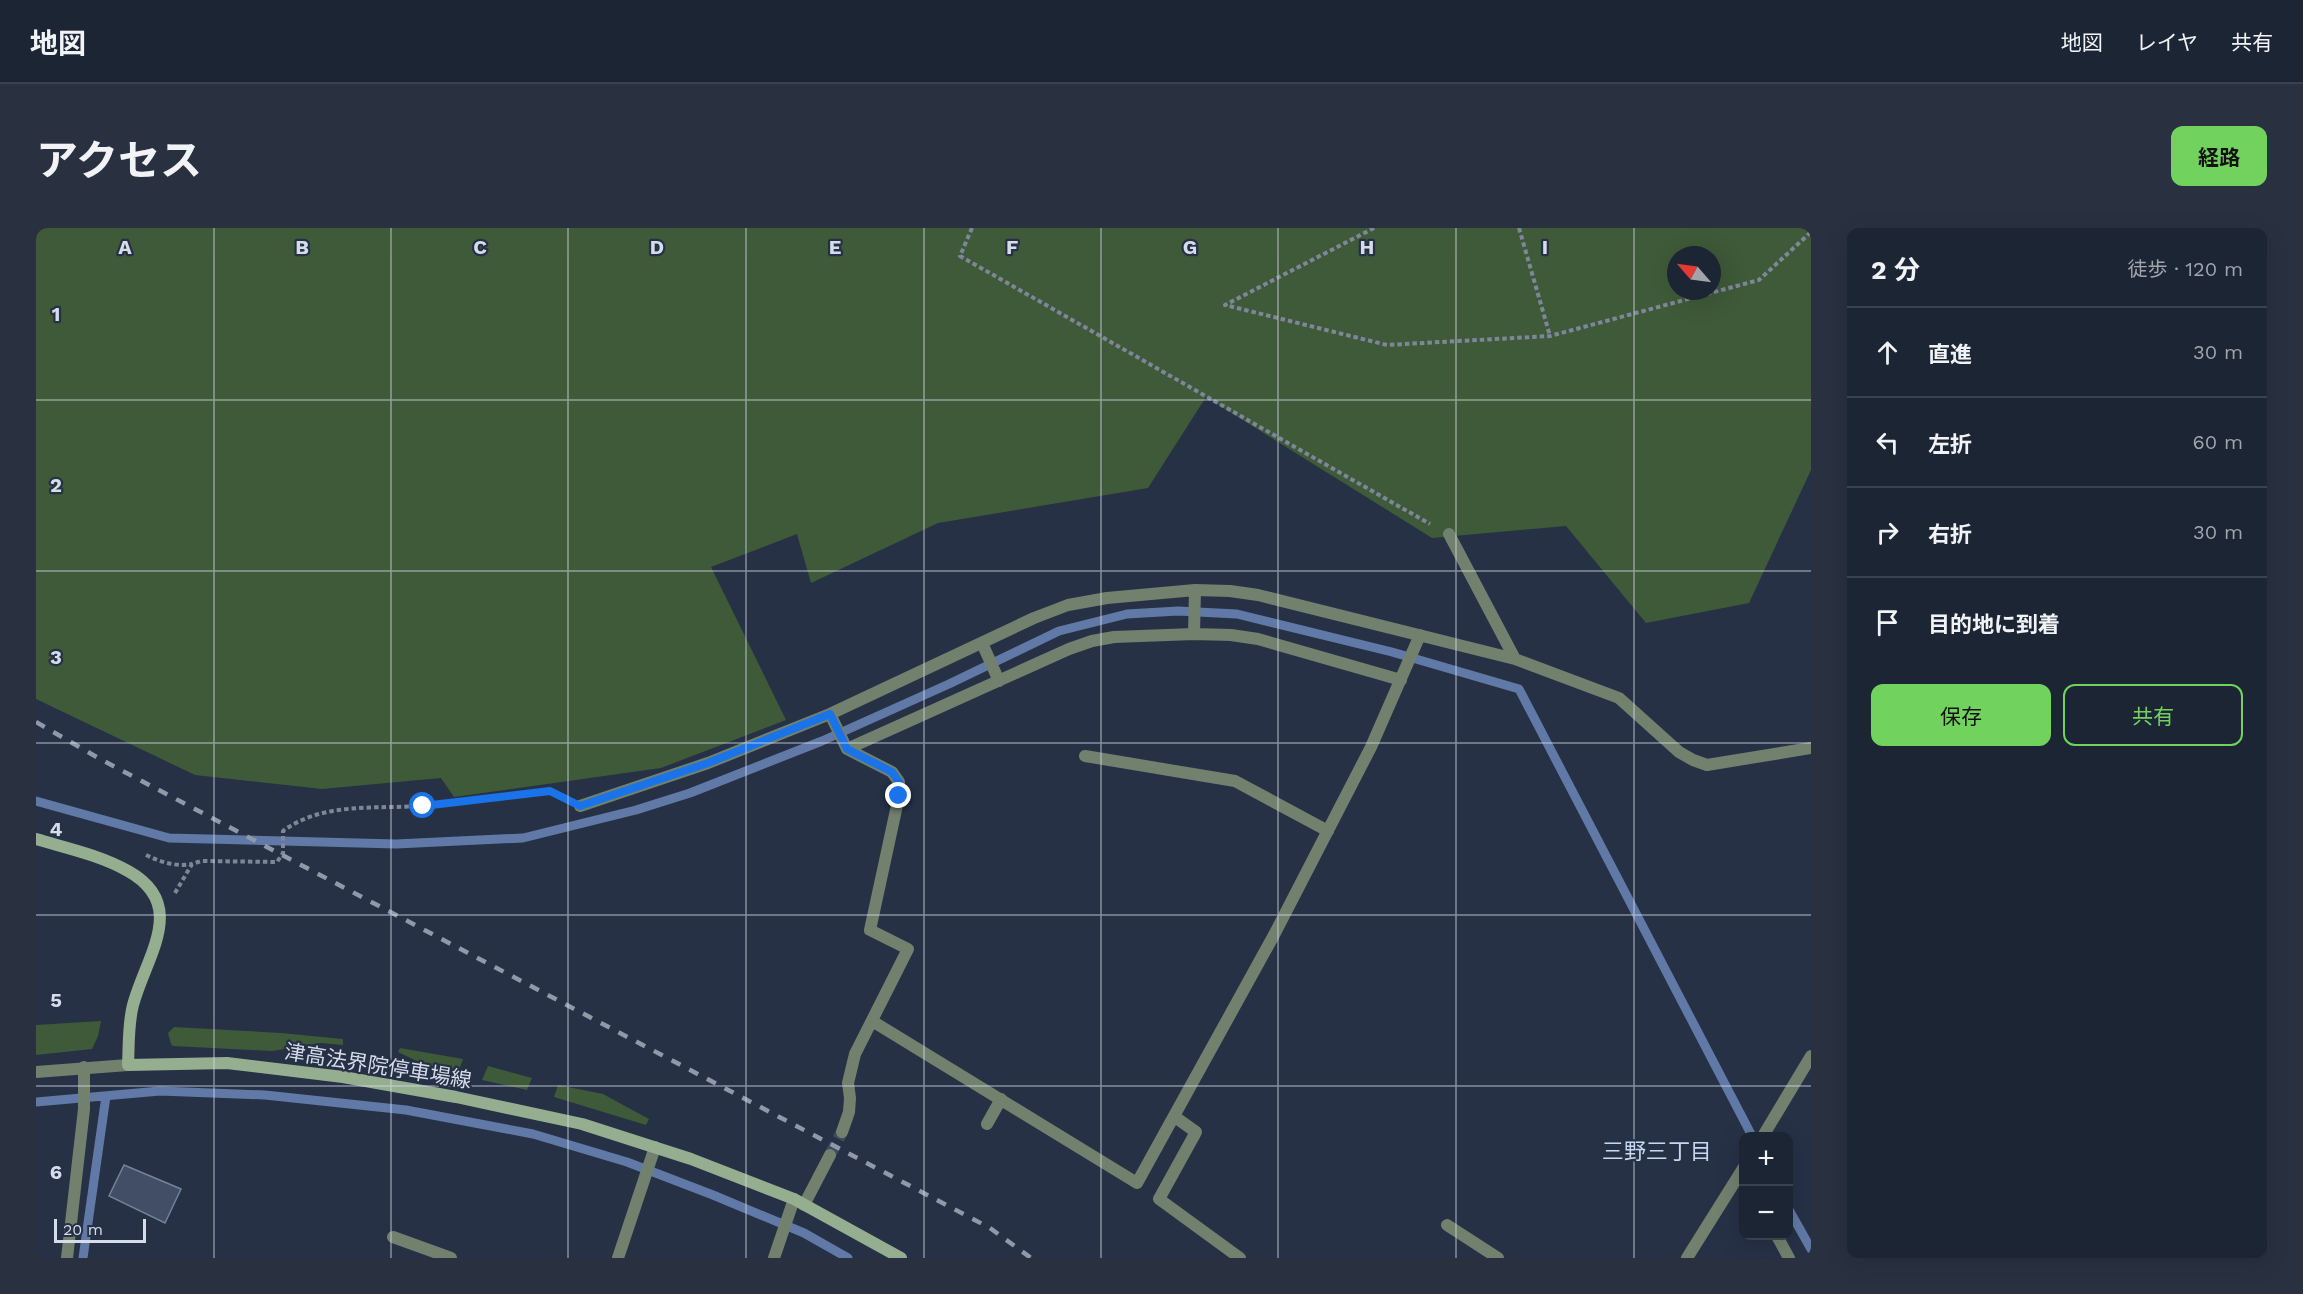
<!DOCTYPE html>
<html lang="ja">
<head>
<meta charset="utf-8">
<style>
	body { margin:0; font-family:"Work Sans","Noto Sans JP",sans-serif; background:#293140; color:#f1f3f6 }
	.controls { position:absolute; right:18px; bottom:18px; display:grid; overflow:hidden; border-radius:12px; box-shadow:0 6px 24px #0002 }
	.controls button { width:54px; height:54px; display:grid; place-items:center; padding:0; border:0; border-bottom:2px solid #3a424f; background:#1c2534; color:#f1f3f6; font:30px sans-serif }
	.compass { position:absolute; left:1631px; top:18px; width:54px; height:54px; border-radius:50%; background:#1c2534; box-shadow:0 6px 24px #0002; rotate:298deg }
	.scale { position:absolute; left:18px; bottom:15px; width:92px; box-sizing:border-box; padding-left:6px; border:3px solid #d5ddeb; border-top:0; font-size:16px; line-height:21px; white-space:nowrap; color:#d5ddeb; -webkit-text-stroke:4px #263146; paint-order:stroke }
	.stop { position:absolute; width:18px; height:18px; margin:-14px; border:4px solid #1a73e8; border-radius:50%; background:#fff }
	.stop.end { background:#1a73e8; border-color:#fff; box-shadow:0 2px 6px #0008 }
	.list { margin:0; padding:0; list-style:none }
	h2 { display:flex; justify-content:space-between; align-items:center; height:78px; margin:0; padding:0 24px; font-size:26px }
	h2 small { font-size:20px; font-weight:400; color:#a0a5ac }
	.list li { display:grid; grid-template-columns:39px 1fr auto; gap:18px; align-items:center; box-sizing:border-box; height:90px; padding:0 24px; border-top:2px solid #3a424f }
	.list b { display:block; font-size:22px; white-space:nowrap }
	.list em { font-size:20px; font-style:normal; color:#a0a5ac }
	.actions { display:flex; gap:12px; padding:18px 24px }
	.actions a { flex:1; padding:14px 0; border:2px solid #72d25e; border-radius:12px; text-align:center; font-size:21px; color:#72d25e }
	.actions .main { background:#72d25e; color:#111 }
	.icon { flex:none; width:33px; height:33px; fill:none; stroke:currentColor; stroke-width:2; stroke-linecap:round; stroke-linejoin:round }
	.map { position:relative; flex:none; width:1775px; height:1030px; overflow:hidden; border-radius:12px }
	header { display:flex; align-items:center; gap:36px; box-sizing:border-box; height:84px; padding:0 30px; background:#1c2534; border-bottom:2px solid #3a424f }
	header strong { font-size:28px }
	nav { display:flex; gap:33px; margin-inline-start:auto; font-size:21px }
	.intro { display:flex; align-items:center; justify-content:space-between; box-sizing:border-box; height:144px; padding:0 36px }
	h1 { margin:0; font-size:42px }
	.button { padding:15px 27px; border-radius:12px; background:#72d25e; color:#111; font-size:21px; font-weight:700 }
	main { display:flex; gap:36px; padding:0 36px }
	aside { flex:1; background:#1c2534; border-radius:12px; box-shadow:0 6px 24px #0002 }
	.map>svg:first-child { display:block }
	.green { fill:#3e5a38; fill-rule:evenodd }
	.lines { fill:none; stroke-linecap:round; stroke-linejoin:round }
	.stream { stroke:#6179a6; stroke-width:9 }
	.building { fill:#424e65; stroke:#73819a; stroke-width:1.5 }
	.minor-tunnel { stroke:#404b5f; stroke-width:12; stroke-dasharray:12 6; stroke-linecap:butt }
	.path { stroke:#7e8799; stroke-width:4; stroke-dasharray:4.5 3; stroke-linecap:butt }
	.service { stroke:#71816e; stroke-width:12 }
	.minor { stroke:#71816e; stroke-width:12 }
	.tertiary { stroke:#71816e; stroke-width:12 }
	.secondary { stroke:#95ae90; stroke-width:12 }
	.rail { stroke:#8f99a9; stroke-width:4.5; stroke-dasharray:10 10; stroke-linecap:butt }
	.route { stroke:#1a73e8; stroke-width:8 }
	.grid { fill:none; stroke:#d5ddeb; stroke-width:1.5; stroke-opacity:0.55 }
	.labels { text-anchor:middle; stroke-width:4.5; stroke-linejoin:round; paint-order:stroke }
	.street-label { font-size:21px; fill:#d5ddeb; stroke:#263146 }
	.neighbourhood-label { font-size:22px; fill:#c7d6f1; stroke:#263146 }
	.grid-label { font-size:20px; text-anchor:middle; font-weight:bold; fill:#d5ddeb; stroke:#263146; stroke-width:4.5; stroke-linejoin:round; paint-order:stroke }
</style>
</head>
<body>
<header>
<strong>地図</strong>
<nav><a>地図</a><a>レイヤ</a><a>共有</a></nav>
</header>
<div class="intro"><h1>アクセス</h1><a class="button">経路</a></div>
<main>
<div class="map">
<svg width="1775" height="1030" viewBox="0 0 1775 1030">
	<rect width="100%" height="100%" fill="#263146"/>
	<path class="green" d="M0,0H1775V242L1713,375L1610,395L1530,298L1396,310L1170,169L1112,260L902,295L775,355L761,306L675,339L750,492L625,540L418,569L405,550L286,561L159,547L0,471ZM1640,27H1676V63H1640Z
		M65,793L62,808L56,821L0,827V797Z
		M138,799L245,805L307,811V817L285,815L236,823L137,818L135,816L132,805Z
		M364,820L427,831L421,848L408,846L362,824Z
		M452,838L496,850L491,862L446,852Z
		M522,857L567,866L613,891L610,897L518,869Z"/>
	<g class="lines">
		<path class="stream" d="M0,573L133,610L360,616L487,610L600,582L654,565L786,513L913,456L1023,403L1091,386L1142,383L1201,386L1356,424L1483,461L1716,908
			M0,874L124,863L229,867L370,882L497,906L591,934L677,967L768,1005L812,1030
			M1752,980L1775,1021
			M47,1030L70,868"/>
	</g>
	<path class="building" d="M88,937L145,961L129,995L73,968Z"/>
	<g class="lines">
		<path class="minor-tunnel" d="M794,927L806,904"/>
		<path class="path" d="M936,0L924,28L1394,296
			M1338,0L1189,77L1351,117L1514,108L1723,52L1775,4
			M1483,0L1514,108
			M110,627C125,634 139,639 156,636
			M139,665L156,636L165,633L241,634L247,625V603C286,574 340,581 386,578C429,575 472,568 514,563L527,570"/>
		<path class="service" d="M1049,528L1199,553L1292,603
			M951,896L965,871
			M1411,997L1462,1030"/>
		<path class="minor" d="M1413,306L1479,431L1583,470L1643,524L1657,532L1671,537L1775,520
			M1158,406L1159,362
			M946,415L963,453
			M794,486L811,521L856,544L863,554V568L834,702L872,721L819,826L812,855L814,870L813,884L806,904
			M811,521L1033,421L1056,413L1078,409L1158,406L1195,407L1222,411L1365,452
			M544,578L672,535L794,486L998,390L1032,377L1071,370L1159,362L1194,363L1222,367L1479,431
			M836,793L1101,955L1238,707L1335,519L1384,407
			M1139,889L1160,904L1123,971L1204,1030
			M1727,908L1775,828
			M768,977L794,927
			M1741,1008L1753,1030
			M357,1009L415,1030
			M31,1030L48,881V839
			M582,1030L619,919
			M738,1030L758,971
			M1651,1030L1708,939"/>
		<path class="tertiary" d="M0,844L92,837"/>
		<path class="secondary" d="M0,611C30,620 64,627 92,643C153,677 110,728 97,777C92,796 93,817 92,837L191,835L307,849L420,869L546,896L655,931L758,971L865,1030"/>
		<path class="rail" d="M0,494L64,531L954,1000L995,1030"/>
	</g>
	<g class="lines">
		<path class="route" d="M387,578L514,563L544,578L672,535L794,486L811,521L856,544L863,554V568"/>
	</g>
	<path class="grid" d="M178,0V1030M355,0V1030M532,0V1030M710,0V1030M888,0V1030M1065,0V1030M1242,0V1030M1420,0V1030M1598,0V1030M0,172H1775M0,343H1775M0,515H1775M0,687H1775M0,858H1775"/>
	<g class="labels">
		<g class="street-label">
			<text transform="translate(342 838) rotate(9)" y="7">津高法界院停車場線</text>
		</g>
		<g class="neighbourhood-label">
			<text x="1621" y="931">三野三丁目</text>
		</g>
	</g>
	<g class="grid-label">
		<text x="89" y="26">A</text>
		<text x="266" y="26">B</text>
		<text x="444" y="26">C</text>
		<text x="621" y="26">D</text>
		<text x="799" y="26">E</text>
		<text x="976" y="26">F</text>
		<text x="1154" y="26">G</text>
		<text x="1331" y="26">H</text>
		<text x="1509" y="26">I</text>
		<text x="20" y="93">1</text>
		<text x="20" y="264">2</text>
		<text x="20" y="436">3</text>
		<text x="20" y="608">4</text>
		<text x="20" y="779">5</text>
		<text x="20" y="951">6</text>
	</g>
</svg>
<div class="controls">
<button>+</button>
<button>−</button>
</div>
<svg class="compass" viewBox="-18 -18 36 36"><path d="M0-13l5 13h-10z" fill="#e53935"/><path d="M0 13l5-13h-10z" fill="#a0a5ac"/></svg>
<div class="scale">20 m</div>
<div class="stop" style="left:387px;top:578px"></div>
<div class="stop end" style="left:863px;top:568px"></div>
</div>
<aside>
<h2>2 分<small>徒歩 · 120 m</small></h2>
<ul class="list">
<li><svg class="icon" aria-label="ahead" viewBox="0 0 24 24"><path d="M12 20V5M6 11l6-6 6 6"/></svg><div><b>直進</b></div><em>30 m</em></li>
<li><svg class="icon" aria-label="left" viewBox="0 0 24 24"><path d="M17 20v-9H6M10 6l-5 5 5 5"/></svg><div><b>左折</b></div><em>60 m</em></li>
<li><svg class="icon" aria-label="right" viewBox="0 0 24 24"><path d="M7 20v-9h11M14 6l5 5-5 5"/></svg><div><b>右折</b></div><em>30 m</em></li>
<li><svg class="icon" aria-label="arrive" viewBox="0 0 24 24"><path d="M6 21V4h12l-3 4 3 4H6"/></svg><div><b>目的地に到着</b></div></li>
</ul>
<div class="actions"><a class="main">保存</a><a>共有</a></div>
</aside>
</main>
</body>
</html>
